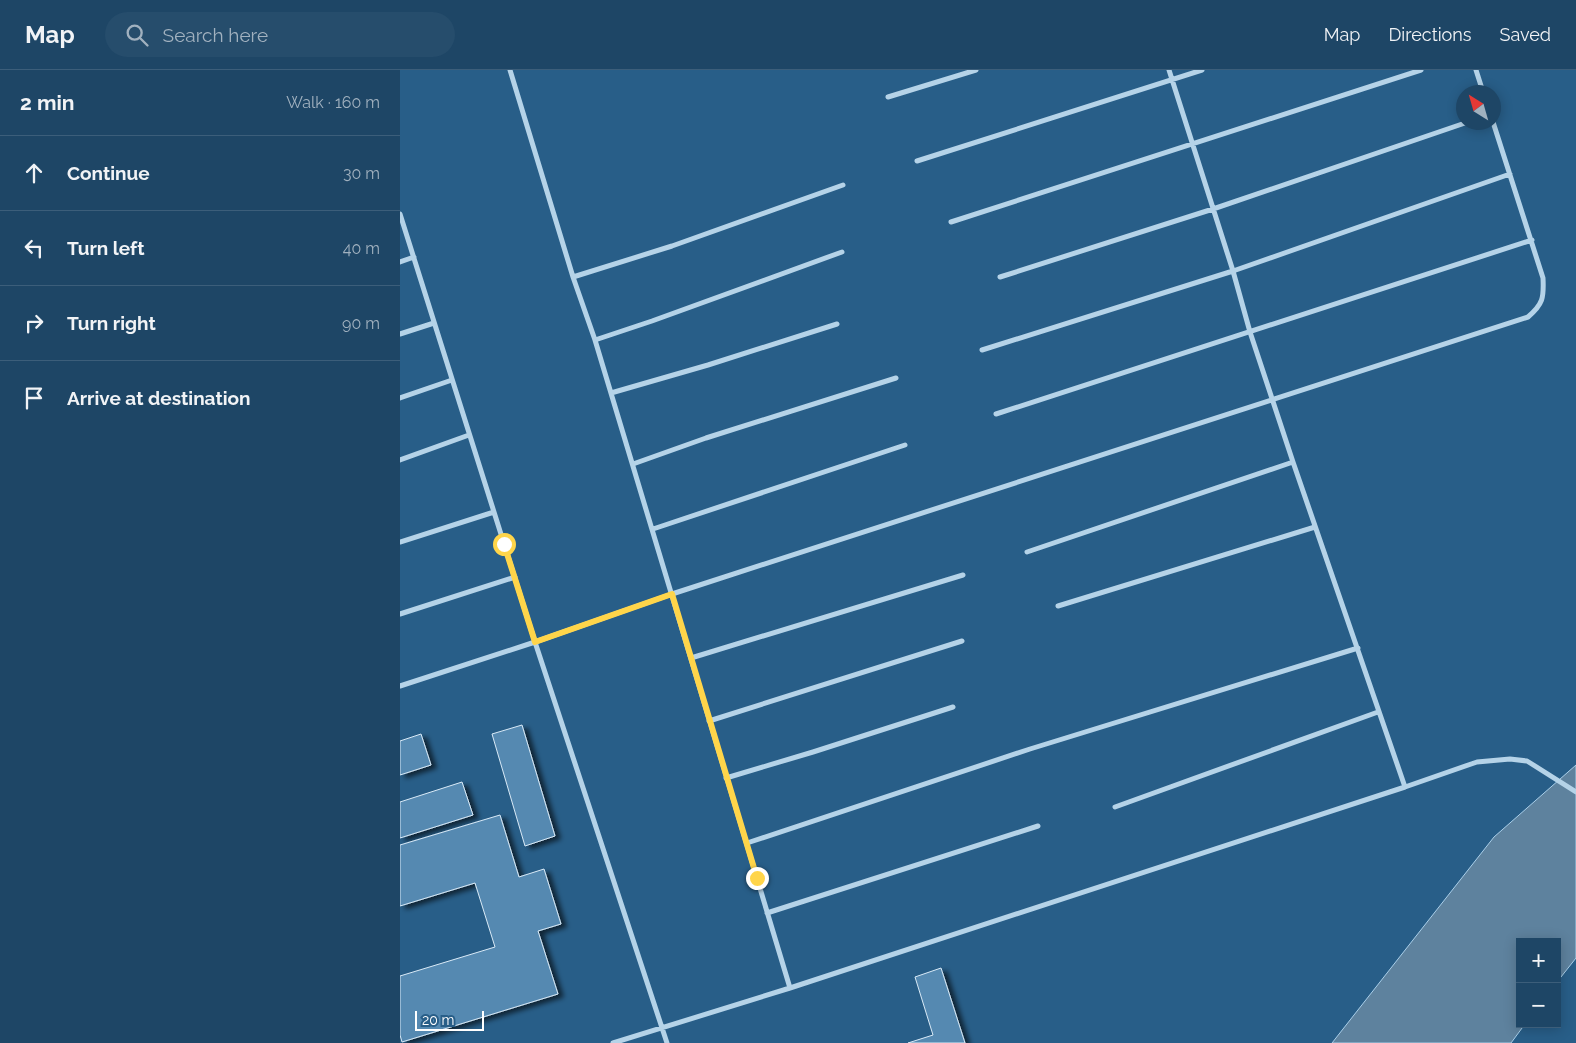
<!DOCTYPE html>
<html lang="en">
<head>
<meta charset="utf-8">
<style>
	body { margin:0; font-family:Raleway,sans-serif; background:#264d6c; color:#f1f3f6 }
	.controls { position:absolute; right:15px; bottom:15px; display:grid; overflow:hidden; border-radius:0px; box-shadow:0 2px 12px #0003 }
	.controls button { width:45px; height:45px; display:grid; place-items:center; padding:0; border:0; border-bottom:1px solid #3c5e7a; background:#1e4666; color:#f1f3f6; font:25px sans-serif }
	.compass { position:absolute; left:1056px; top:15px; width:45px; height:45px; border-radius:50%; background:#1e4666; box-shadow:0 2px 12px #0003; rotate:323deg }
	.scale { position:absolute; left:15px; bottom:12px; width:69px; box-sizing:border-box; padding-left:5px; border:2px solid #fff; border-top:0; font-size:14px; line-height:18px; white-space:nowrap; color:#fff; -webkit-text-stroke:4px #285e88; paint-order:stroke }
	.stop { position:absolute; width:15px; height:15px; margin:-11px; border:4px solid #ffd54a; border-radius:50%; background:#fff }
	.stop.end { background:#ffd54a; border-color:#fff; box-shadow:0 1px 5px #0008 }
	.list { margin:0; padding:0; list-style:none }
	h2 { display:flex; justify-content:space-between; align-items:center; height:65px; margin:0; padding:0 20px; font-size:21px }
	h2 small { font-size:16px; font-weight:400; color:#a1b1bf }
	.list li { display:grid; grid-template-columns:32px 1fr auto; gap:15px; align-items:center; box-sizing:border-box; height:75px; padding:0 20px; border-top:1px solid #3c5e7a }
	.list b { display:block; font-size:19px; white-space:nowrap }
	.list em { font-size:16px; font-style:normal; color:#a1b1bf }
	.icon { flex:none; width:28px; height:28px; fill:none; stroke:currentColor; stroke-width:2; stroke-linecap:round; stroke-linejoin:round }
	.map { position:relative; flex:none; width:1176px; height:973px; overflow:hidden }
	header { display:flex; align-items:center; gap:30px; box-sizing:border-box; height:70px; padding:0 25px; background:#1e4666; border-bottom:1px solid #3c5e7a }
	header strong { font-size:24px }
	nav { display:flex; gap:28px; margin-inline-start:auto; font-size:18px }
	.search { width:350px; height:45px; background:#264d6c; display:flex; align-items:center; gap:12px; box-sizing:border-box; padding:0 18px; border-radius:28px; color:#a1b1bf; font-size:19px }
	main { display:flex }
	aside { flex:1; background:#1e4666 }
	.map>svg:first-child { display:block }
	.water { fill:#5e829e; stroke:#aacfe9 }
	.building { fill:#5589b1; stroke:#d9eaf7; filter:url(#shadow) }
	.lines { fill:none; stroke-linecap:round; stroke-linejoin:round }
	.street { stroke:#b5d3e8; stroke-width:5 }
	.route { stroke:#ffd54a; stroke-width:6 }
</style>
</head>
<body>
<header>
<strong>Map</strong>
<div class="search"><svg class="icon" aria-label="search" viewBox="0 0 24 24"><circle cx="10" cy="10" r="6"/><path d="M15 15l6 6"/></svg>Search here</div>
<nav><a>Map</a><a>Directions</a><a>Saved</a></nav>
</header>
<main>
<aside>
<h2>2 min<small>Walk · 160 m</small></h2>
<ul class="list">
<li><svg class="icon" aria-label="ahead" viewBox="0 0 24 24"><path d="M12 20V5M6 11l6-6 6 6"/></svg><div><b>Continue</b></div><em>30 m</em></li>
<li><svg class="icon" aria-label="left" viewBox="0 0 24 24"><path d="M17 20v-9H6M10 6l-5 5 5 5"/></svg><div><b>Turn left</b></div><em>40 m</em></li>
<li><svg class="icon" aria-label="right" viewBox="0 0 24 24"><path d="M7 20v-9h11M14 6l5 5-5 5"/></svg><div><b>Turn right</b></div><em>90 m</em></li>
<li><svg class="icon" aria-label="arrive" viewBox="0 0 24 24"><path d="M6 21V4h12l-3 4 3 4H6"/></svg><div><b>Arrive at destination</b></div></li>
</ul>
</aside>
<div class="map">
<svg width="1176" height="973" viewBox="0 0 1176 973">
	<defs>
		<filter id="shadow"><feDropShadow dx="5.5" dy="3" stdDeviation="2.5" flood-color="#0009"/></filter>
	</defs>
	<rect width="100%" height="100%" fill="#285e88"/>
	<path class="water" d="M1176,695V888L1157,912V872H1120V954H1125L1111,973H932L1094,767Z"/>
	<path class="building" d="M122,655L155,766L125,776L92,664Z
		M21,664L31,695L0,705V671Z
		M62,712L73,745L0,768V732Z
		M100,745L119,807L144,799L161,854L138,861L158,924L2,972L0,965V906L95,877L75,813L0,836V775Z
		M541,898L565,973H508L533,965L515,907Z"/>
	<g class="lines">
		<path class="street" d="M110,0L173,207L195,270L390,918
			M1076,0L1083,22
			M488,27L576,0
			M517,91L802,0
			M0,144L135,572L267,973
			M551,152L1021,0
			M0,192L14,187
			M173,207L272,176L443,115
			M600,207L813,139L1068,52
			M0,264L34,253
			M195,270L252,251L442,182
			M582,280L833,201L1110,104
			M211,323L308,295L437,254
			M0,328L52,310
			M596,344L1132,170
			M0,390L69,365
			M233,394L306,368L496,308
			M253,459L505,375
			M0,472L94,442
			M627,482L893,392
			M658,536L915,457
			M0,544L115,507
			M291,588L563,505
			M0,616L135,572L272,524L1128,247C1143,234 1144,228 1143,208L1093,52
			M309,651L562,571
			M326,708L413,682L553,637
			M1005,717L1077,692L1110,689L1127,691L1176,722
			M715,737L978,642
			M347,773L630,679L958,578
			M367,843L638,756
			M213,973L390,918L1005,717L893,392L850,262L833,201L769,0"/>
	</g>
	<g class="lines">
		<path class="route" d="M104,474L135,572L272,524L357,808"/>
	</g>
</svg>
<div class="controls">
<button>+</button>
<button>−</button>
</div>
<svg class="compass" viewBox="-18 -18 36 36"><path d="M0-13l5 13h-10z" fill="#e53935"/><path d="M0 13l5-13h-10z" fill="#a1b1bf"/></svg>
<div class="scale">20 m</div>
<div class="stop" style="left:104px;top:474px"></div>
<div class="stop end" style="left:357px;top:808px"></div>
</div>
</main>
</body>
</html>
